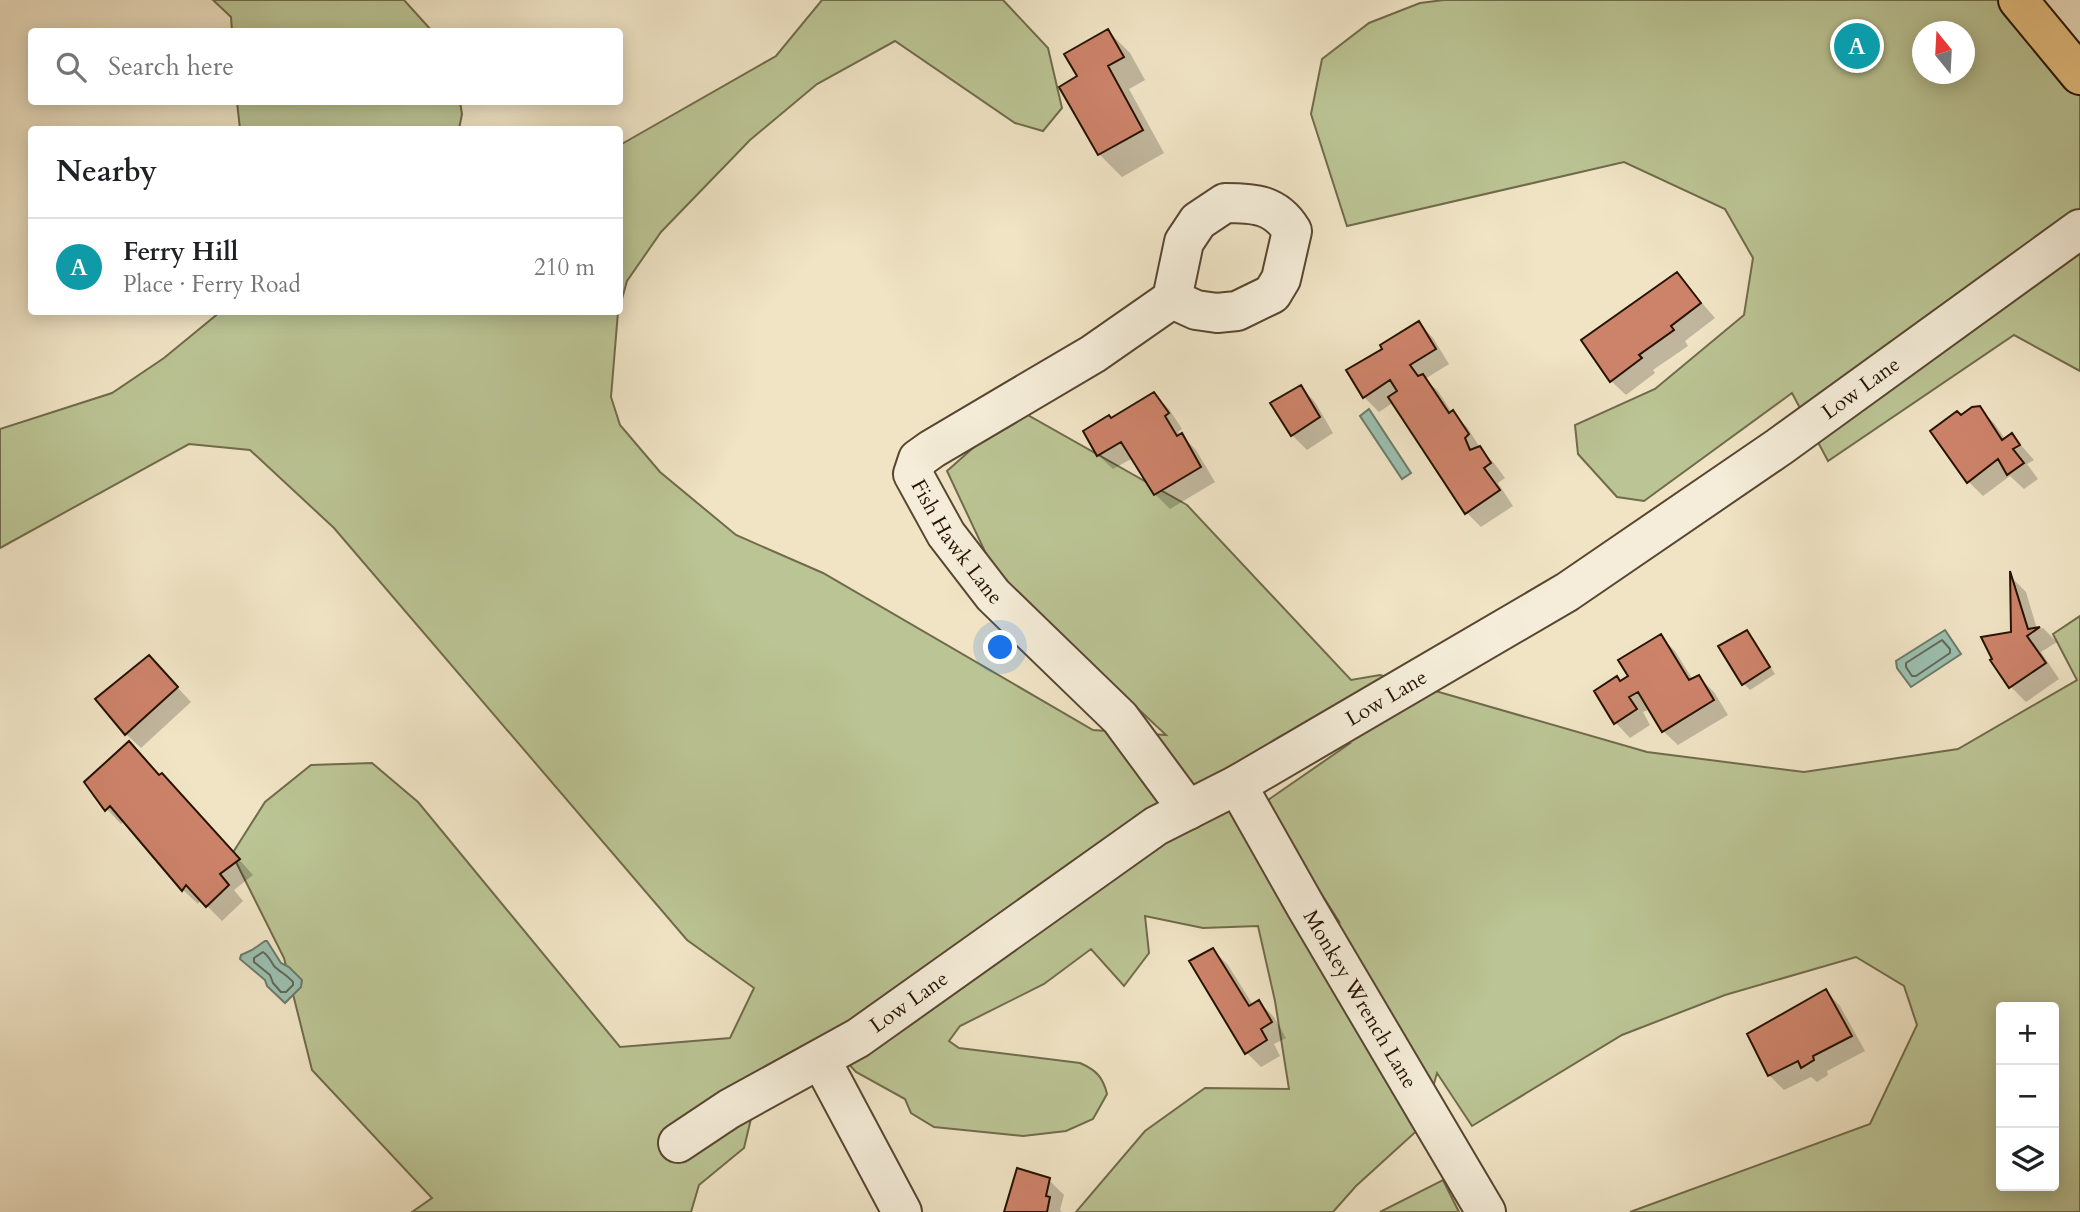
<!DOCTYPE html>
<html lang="en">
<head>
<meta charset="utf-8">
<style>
	body { margin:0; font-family:Cardo,serif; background:#f6f6f6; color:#202124 }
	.controls { position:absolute; right:21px; bottom:21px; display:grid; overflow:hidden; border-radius:7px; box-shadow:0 4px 18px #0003 }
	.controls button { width:63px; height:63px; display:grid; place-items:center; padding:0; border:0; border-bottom:2px solid #e0e0e0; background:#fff; color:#202124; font:35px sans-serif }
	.compass { position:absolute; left:1912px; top:21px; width:63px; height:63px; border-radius:50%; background:#fff; box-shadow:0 4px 18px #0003; rotate:342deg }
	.you { position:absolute; left:1001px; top:648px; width:24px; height:24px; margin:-18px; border:5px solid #fff; border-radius:50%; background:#1a73e8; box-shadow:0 0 0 10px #1a73e833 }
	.badge { display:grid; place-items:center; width:46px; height:46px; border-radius:50%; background:#8f2418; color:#fff; font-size:23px; font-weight:700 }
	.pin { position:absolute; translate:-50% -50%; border:4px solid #fff; box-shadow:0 2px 7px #0006 }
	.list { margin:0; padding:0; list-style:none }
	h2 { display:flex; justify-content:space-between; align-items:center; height:91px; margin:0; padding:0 28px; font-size:30px }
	h2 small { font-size:23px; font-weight:400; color:#757577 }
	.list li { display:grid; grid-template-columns:46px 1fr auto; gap:21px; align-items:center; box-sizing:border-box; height:98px; padding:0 28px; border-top:2px solid #e0e0e0 }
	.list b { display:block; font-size:26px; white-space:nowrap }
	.list p { margin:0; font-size:23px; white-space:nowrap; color:#757577 }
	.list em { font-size:23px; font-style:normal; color:#757577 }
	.icon { flex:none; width:38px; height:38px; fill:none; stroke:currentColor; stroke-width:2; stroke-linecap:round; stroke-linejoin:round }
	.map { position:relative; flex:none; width:2080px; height:1212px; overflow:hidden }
	.search { position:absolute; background:#fff; box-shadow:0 4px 18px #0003; left:28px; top:28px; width:595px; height:77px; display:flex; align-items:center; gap:18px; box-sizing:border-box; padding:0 24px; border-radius:7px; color:#757577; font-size:26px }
	.panel { position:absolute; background:#fff; box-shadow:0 4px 18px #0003; left:28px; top:126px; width:595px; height:189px; border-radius:7px }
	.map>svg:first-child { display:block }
	.green { fill:#bbc494; stroke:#706b4a; stroke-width:2; fill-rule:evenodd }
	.water { fill:#9bbfaf; stroke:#6c7a69; stroke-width:2 }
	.shadow { fill:#0003 }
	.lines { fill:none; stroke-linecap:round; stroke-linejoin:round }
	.shore { stroke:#606858; stroke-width:2 }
	.building { fill:#cd836a; stroke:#261200; stroke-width:2 }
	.street-casing { stroke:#584631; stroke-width:42 }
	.primary-casing { stroke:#261200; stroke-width:42 }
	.street { stroke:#f5edd9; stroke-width:38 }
	.primary { stroke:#e8c282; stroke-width:38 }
	.labels { text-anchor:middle; stroke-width:5; stroke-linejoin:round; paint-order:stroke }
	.street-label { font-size:21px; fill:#261200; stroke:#f5edd9 }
</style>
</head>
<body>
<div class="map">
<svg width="2080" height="1212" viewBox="0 0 2080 1212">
	<rect width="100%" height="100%" fill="#f0e4c5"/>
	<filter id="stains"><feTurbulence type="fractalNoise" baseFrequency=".00286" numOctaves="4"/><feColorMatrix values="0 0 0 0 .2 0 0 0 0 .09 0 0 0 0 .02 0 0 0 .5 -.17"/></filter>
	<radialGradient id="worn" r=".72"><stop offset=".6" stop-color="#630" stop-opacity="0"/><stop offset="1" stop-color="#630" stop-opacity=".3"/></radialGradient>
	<path class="green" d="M213,0H404L432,31H232L231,17Z
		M822,0H1003L1048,48L1062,108L1043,131L1015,123L895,41L817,84L750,140L661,232L627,281L620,306V145L776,56Z
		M1444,0H1998L2080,96V371L2014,335L1828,461L1792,393L1644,501L1617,497L1578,454L1575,425L1655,389L1744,315L1753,258L1725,209L1624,162L1347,226L1311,114L1322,59L1369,23L1420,3ZM1923,32H1965V74H1923Z
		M237,102H460L462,114L459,129H240Z
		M220,312H618L611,397L620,425L660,472L736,535L823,573L1093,730L1166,735L996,575L947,471L1017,409L1187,505L1351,680L1380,675L1647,752L1804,772L1958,749L2077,680L2053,634L2080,616V1212H1630L1870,1124L1917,1025L1904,986L1856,957L1725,995L1622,1035L1472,1126L1437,1073L1422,1126L1356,1186L1333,1212H1076L1145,1131L1205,1088L1289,1089L1275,1001L1258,926L1203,928L1145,916L1149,953L1124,986L1091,949L1044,984L960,1026L949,1041L959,1048L1080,1063C1096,1070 1103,1077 1107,1094L1093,1119L1066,1131L1023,1136L934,1127L911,1113L905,1099L856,1072L826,1039L761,1077L744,1148L699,1185L691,1212H412L432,1198L312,1070L284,958L232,854L265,802L311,765L372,763L418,802L620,1047L730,1038L754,988L687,940L334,528L250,450L189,444L0,548V429L112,393L164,358ZM1349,744L1268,800L1281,831L1340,923L1244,836L1272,746ZM2001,1007H2054V1186H2001Z
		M1443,1180L1459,1212H1380Z"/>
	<path class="water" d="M1369,409L1411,473L1402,479L1360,416Z
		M1945,630L1961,654L1911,687L1897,668L1896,661Z
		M265,941H267L281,963L289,967L302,980L301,987L285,1003L267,986L265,980L240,959L241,955L252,950Z"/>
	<path class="shadow" d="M1108,31L1130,53L1145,80L1129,89L1164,153L1122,177L1099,154L1061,88L1080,77Z
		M1677,274L1715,318L1685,341L1688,346L1653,370L1655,373L1626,395L1611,381Z
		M1419,323L1433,338L1449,364L1425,379L1438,391L1452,413L1467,427L1482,451L1494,463L1505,478L1498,483L1513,506L1481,527L1466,512L1394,402L1379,412L1364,397L1385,349Z
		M1301,387L1315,402L1333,433L1307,450L1292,435Z
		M1154,394L1169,409L1182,429L1178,432L1196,450L1215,482L1170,509L1155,494L1133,458L1113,469L1098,455L1111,420Z
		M1979,408L1994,423L2005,439L2012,435L2034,460L2027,464L2038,479L2024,489L2010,476L1983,496L1968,481L1961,417Z
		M2013,579L2026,592L2037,629L2043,628L2057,642L2041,652L2059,679L2026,702L2011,687L1993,661L2013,634Z
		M1747,633L1754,640L1775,674L1750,690L1743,683Z
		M1660,636L1675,651L1693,680L1699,677L1714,692L1728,715L1678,745L1663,731L1650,709L1643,712L1650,725L1630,738L1616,723L1597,692L1630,676Z
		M164,673L191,702L141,748L126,734Z
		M160,777L177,790L253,875L234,890L243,901L222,921L201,900L198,904L183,890L125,820L121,824L107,809L86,782Z
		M1213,950L1228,965L1253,1005L1259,1002L1274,1017L1286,1038L1274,1044L1280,1056L1261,1067L1246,1052Z
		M1826,991L1840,1006L1865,1051L1827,1071L1828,1075L1817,1082L1811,1077L1784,1090L1769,1075Z
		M1049,1180L1064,1195L1060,1210L1062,1212H1006Z"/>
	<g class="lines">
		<path class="shore" d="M1942,640L1950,649V653L1916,676H1912L1906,667V663Z
			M263,952C269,956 270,960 274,966C280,972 287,975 293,982V985L286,992H281L273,983L270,975L254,962V958Z"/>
	</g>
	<path class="building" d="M1108,29L1124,57L1108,66L1143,130L1098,155L1059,87L1077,76L1064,54Z
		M1677,272L1701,303L1671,326L1674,330L1639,355L1642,358L1610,382L1581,340Z
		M1419,321L1436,349L1410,365L1418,376L1423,374L1449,413L1453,410L1469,434L1465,438L1470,450L1480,446L1491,463L1484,468L1500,490L1465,514L1388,397L1397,391L1390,380L1363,398L1346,370L1382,349L1380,345Z
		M1301,385L1320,417L1291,436L1270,403Z
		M1154,392L1169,413L1165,416L1177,436L1182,433L1201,467L1154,495L1121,442L1097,456L1083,431L1109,415L1111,418Z
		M1980,406L2002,440L2012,433L2020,445L2013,449L2024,463L2007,475L1998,459L1967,483L1930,431L1957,411L1961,415L1972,407Z
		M2010,571L2028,629L2040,627L2027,636L2046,663L2009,688L1990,660L1992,659L1981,637L2011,632Z
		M1747,630L1770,667L1742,685L1718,646Z
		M1661,634L1689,680L1699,675L1714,700L1662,732L1638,692L1629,697L1637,709L1614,724L1594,691L1617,676L1620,681L1628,676L1618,660Z
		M149,655L178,687L125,735L95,699Z
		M129,741L159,775L162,773L240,859L220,874L229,885L206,907L186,885L182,891L110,806L105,811L84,782Z
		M1213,948L1249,1006L1259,1000L1272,1022L1261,1029L1267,1040L1245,1054L1189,961Z
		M1826,989L1852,1036L1813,1056L1814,1060L1801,1068L1798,1061L1768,1076L1747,1034Z
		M1017,1168L1050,1178L1046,1196L1050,1197L1047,1212H1004Z"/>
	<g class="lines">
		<g class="street-casing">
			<g id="street">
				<path d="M1225,203C1254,203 1276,204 1292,231L1281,279L1272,294L1237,311L1217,313L1196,310L1172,299L1184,242L1198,221Z"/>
				<path id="s1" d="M1172,299L1093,354L932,449L918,459L913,474L946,534L993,595L1120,718L1188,810"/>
				<path id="s2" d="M1237,785L1306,907L1486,1212"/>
				<path d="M821,1060L902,1212"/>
				<path id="s3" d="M678,1143L729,1109L858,1038L1156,826L1237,785L1567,592L1779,447L2080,229"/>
			</g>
		</g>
		<g class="primary-casing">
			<path id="primary" d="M2018,0L2080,75"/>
		</g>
		<use href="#street" class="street"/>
		<use href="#primary" class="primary"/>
	</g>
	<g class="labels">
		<g class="street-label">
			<text dy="7" stroke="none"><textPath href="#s3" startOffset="1405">Low Lane</textPath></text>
			<text dy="7" stroke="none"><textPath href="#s1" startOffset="397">Fish Hawk Lane</textPath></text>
			<text dy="7" stroke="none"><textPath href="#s3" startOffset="838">Low Lane</textPath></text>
			<text dy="7" stroke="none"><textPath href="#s2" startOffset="247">Monkey Wrench Lane</textPath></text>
			<text dy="7" stroke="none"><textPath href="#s3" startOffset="271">Low Lane</textPath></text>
		</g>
	</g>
	<rect width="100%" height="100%" filter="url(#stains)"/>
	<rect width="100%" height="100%" fill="url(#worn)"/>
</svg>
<div class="controls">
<button>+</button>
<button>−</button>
<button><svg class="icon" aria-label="layers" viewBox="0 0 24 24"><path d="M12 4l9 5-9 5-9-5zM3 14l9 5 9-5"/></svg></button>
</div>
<svg class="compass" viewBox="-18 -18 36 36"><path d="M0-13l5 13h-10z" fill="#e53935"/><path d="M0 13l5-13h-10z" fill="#757577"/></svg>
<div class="you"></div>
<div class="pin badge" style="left:1857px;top:46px;background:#0f9aa8">A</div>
<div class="search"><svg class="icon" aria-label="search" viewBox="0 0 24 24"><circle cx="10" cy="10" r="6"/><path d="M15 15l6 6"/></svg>Search here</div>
<section class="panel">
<h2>Nearby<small></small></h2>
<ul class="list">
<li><span class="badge" style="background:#0f9aa8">A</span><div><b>Ferry Hill</b><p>Place · Ferry Road</p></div><em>210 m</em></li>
</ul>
</section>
</div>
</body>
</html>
